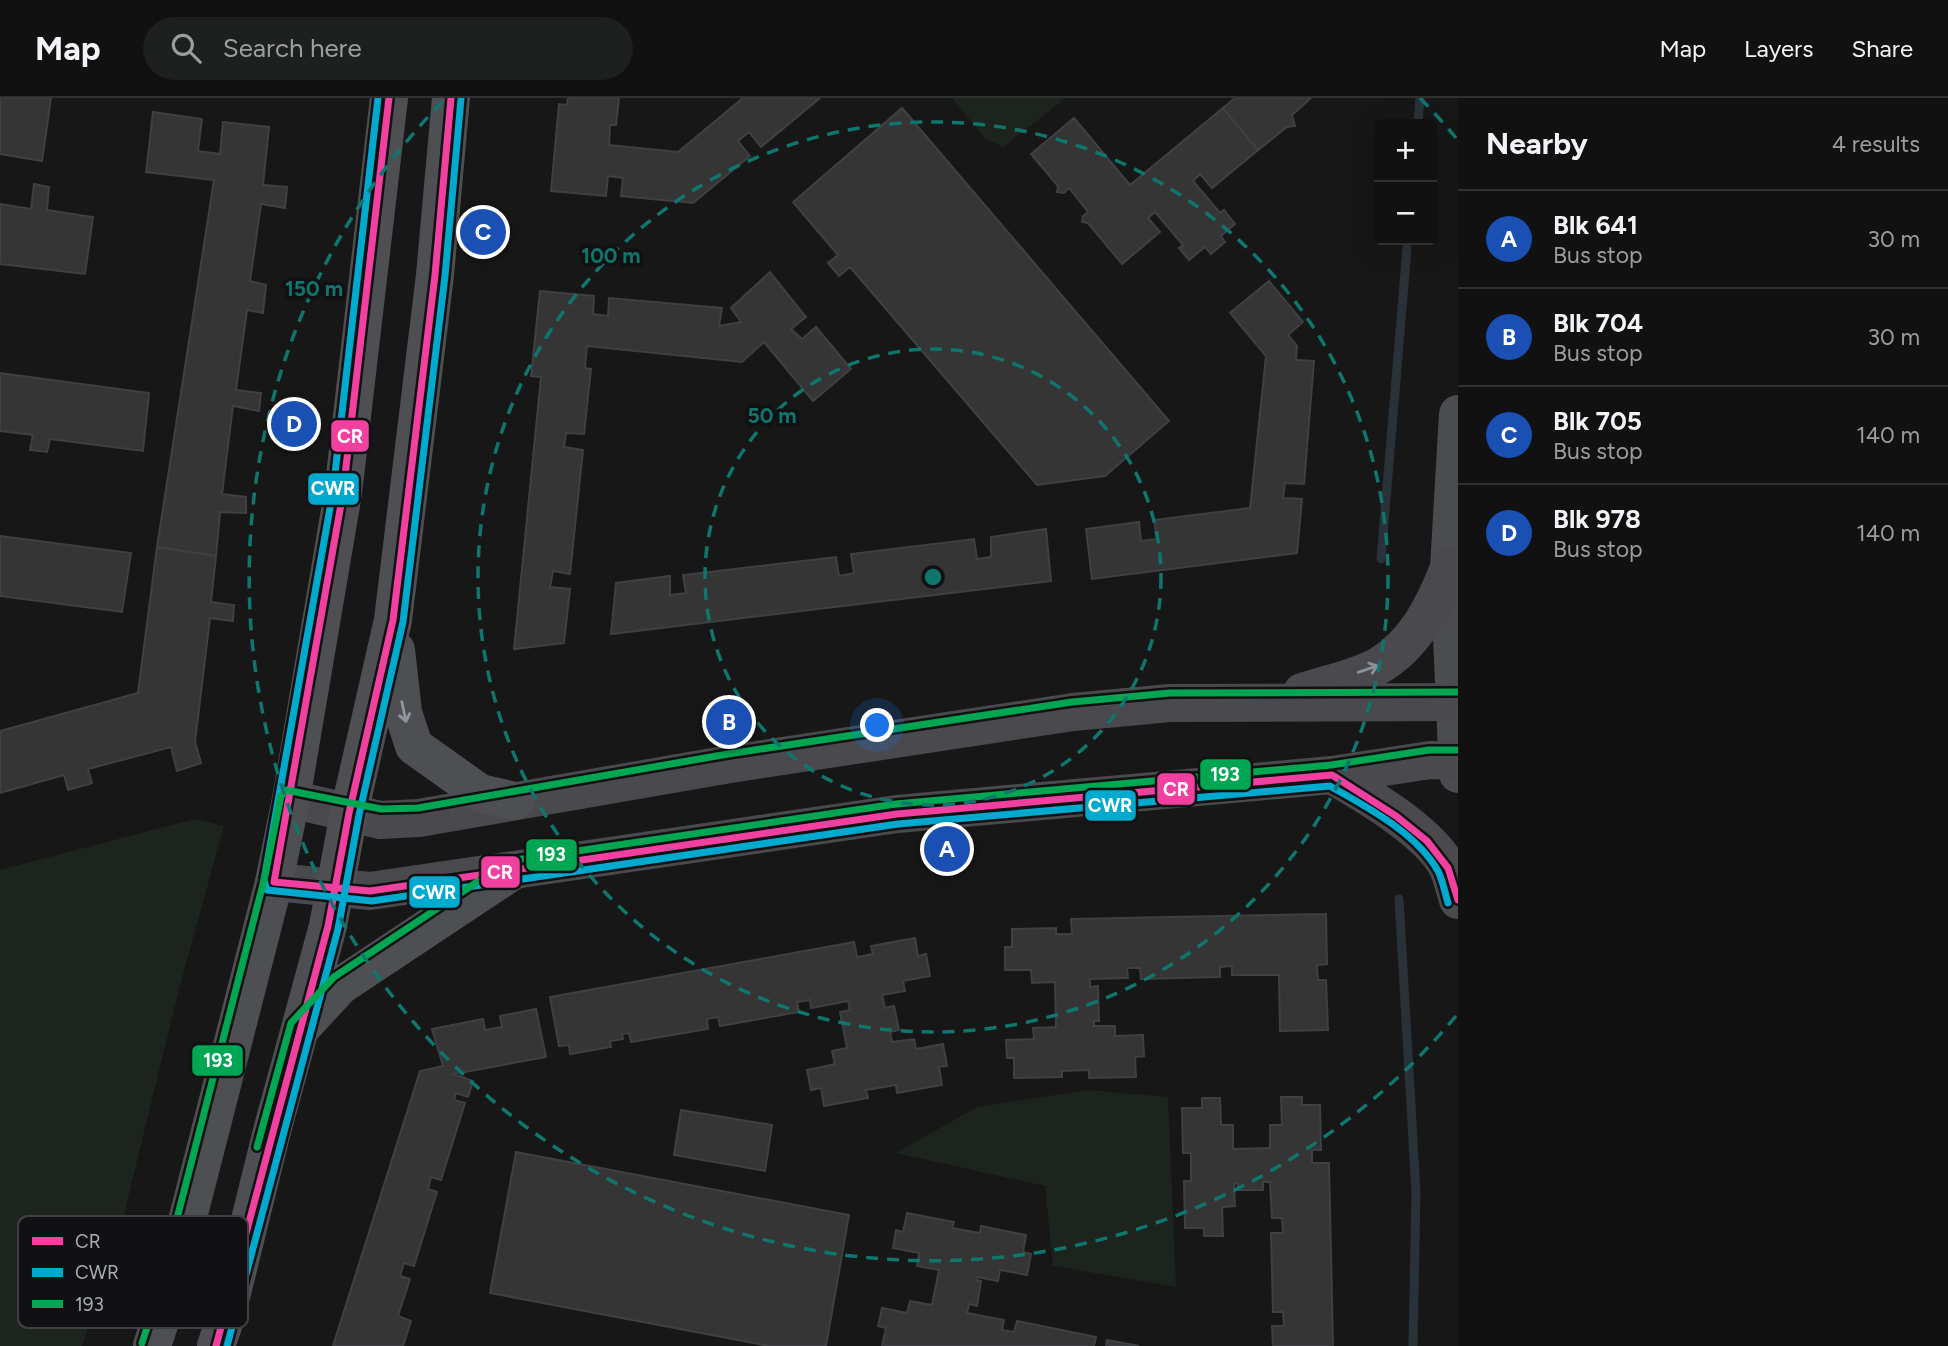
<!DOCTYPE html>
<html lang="en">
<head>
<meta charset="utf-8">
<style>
	body { margin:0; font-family:Figtree,sans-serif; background:#1e1f1f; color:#f1f3f6 }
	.controls { position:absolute; right:21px; top:21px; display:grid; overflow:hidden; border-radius:7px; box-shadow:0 7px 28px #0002 }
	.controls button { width:63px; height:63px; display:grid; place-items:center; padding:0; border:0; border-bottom:2px solid #303131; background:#111; color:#f1f3f6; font:35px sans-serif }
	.you { position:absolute; left:878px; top:628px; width:24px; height:24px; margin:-18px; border:5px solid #fff; border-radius:50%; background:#1a73e8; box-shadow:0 0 0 10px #1a73e833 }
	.badge { display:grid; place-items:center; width:46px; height:46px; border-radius:50%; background:#757880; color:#fff; font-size:23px; font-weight:700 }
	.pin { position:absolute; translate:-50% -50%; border:4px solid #fff; box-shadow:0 2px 7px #0006 }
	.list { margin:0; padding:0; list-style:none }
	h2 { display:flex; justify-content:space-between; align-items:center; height:91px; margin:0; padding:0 28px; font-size:30px }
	h2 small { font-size:23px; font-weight:400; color:#9c9d9f }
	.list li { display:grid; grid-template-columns:46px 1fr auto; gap:21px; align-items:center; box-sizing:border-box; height:98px; padding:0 28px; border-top:2px solid #303131 }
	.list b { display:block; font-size:26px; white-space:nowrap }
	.list p { margin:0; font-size:23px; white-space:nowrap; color:#9c9d9f }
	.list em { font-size:23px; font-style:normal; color:#9c9d9f }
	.icon { flex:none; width:38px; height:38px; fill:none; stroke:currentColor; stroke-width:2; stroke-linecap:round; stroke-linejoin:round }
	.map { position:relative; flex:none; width:1458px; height:1248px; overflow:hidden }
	header { display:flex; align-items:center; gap:42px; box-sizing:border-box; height:98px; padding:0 35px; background:#111; border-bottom:2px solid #303131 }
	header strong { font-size:33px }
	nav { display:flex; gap:38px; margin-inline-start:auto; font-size:24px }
	.search { width:490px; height:63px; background:#1e1f1f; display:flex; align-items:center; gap:18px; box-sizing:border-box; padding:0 24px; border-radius:38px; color:#9c9d9f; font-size:26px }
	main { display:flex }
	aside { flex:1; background:#111 }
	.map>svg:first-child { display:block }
	.green { fill:#1d241e }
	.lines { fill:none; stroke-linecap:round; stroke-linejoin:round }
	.stream { stroke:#2a3239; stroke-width:9 }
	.building { fill:#353536; stroke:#3f4043; stroke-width:2 }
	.tertiary { stroke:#4b4c50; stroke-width:38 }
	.secondary { stroke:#4a4a4e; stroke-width:38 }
	.primary { stroke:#4d4f52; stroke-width:38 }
	.bus-1-casing { stroke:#111113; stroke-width:12 }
	.bus-2-casing { stroke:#111113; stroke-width:12 }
	.bus-3-casing { stroke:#111113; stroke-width:12 }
	.bus-1 { stroke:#f240a1; stroke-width:7 }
	.bus-2 { stroke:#00a9ce; stroke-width:7 }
	.bus-3 { stroke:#00a651; stroke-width:7 }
	.oneway { stroke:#8c8f98 }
	.oneway2 { stroke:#91969e }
	.ring { fill:none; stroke:#0f766e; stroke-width:3.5; stroke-dasharray:12 9 }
	.key { fill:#111113; stroke:#3e4045; stroke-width:2 }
	.key-label { font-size:19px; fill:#a8adb8 }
	.centre { fill:#0f766e; stroke:#111113; stroke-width:3.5 }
	.ring-label { font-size:21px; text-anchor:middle; font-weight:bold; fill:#0f766e; stroke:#111113; stroke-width:7; stroke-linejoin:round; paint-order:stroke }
	.line-badge { stroke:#111113; stroke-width:2.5 }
	.badge-label { font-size:19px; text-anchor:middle; font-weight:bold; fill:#fff }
</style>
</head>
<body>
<header>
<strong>Map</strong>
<div class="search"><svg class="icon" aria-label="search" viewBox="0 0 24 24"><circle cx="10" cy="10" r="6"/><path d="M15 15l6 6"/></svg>Search here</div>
<nav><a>Map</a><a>Layers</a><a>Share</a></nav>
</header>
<main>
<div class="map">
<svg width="1458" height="1248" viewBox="0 0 1458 1248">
	<rect width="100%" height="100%" fill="#171717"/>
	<path class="green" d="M952,0H1066L1003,49L986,41Z
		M194,721L224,728L179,891L116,1149L82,1248H0V772Z
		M1088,992L1168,999L1176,1189L1053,1168L1045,1088L896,1055L977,1009Z"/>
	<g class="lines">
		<path class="stream" d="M1418,26L1420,0
			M1381,461L1407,150
			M1399,801L1416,1094L1413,1248"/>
	</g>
	<path class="building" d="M0,0H51L42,63L0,56Z
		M568,0H619L616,27H610L609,47L678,54L743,0H820L761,49L749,34L738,43L750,58L693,105L621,98L623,80L608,78L606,98L551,93L559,6L567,7Z
		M1235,0H1311L1292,17L1295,28L1287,29L1258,52L1223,10Z
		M902,10L1169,323L1105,378L1037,387L850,169L839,178L828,165L838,157L793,104Z
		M1223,10L1258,52L1212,90L1200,76L1193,83L1220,115L1224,112L1235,126L1221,138L1225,144L1211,156L1205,149L1189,162L1179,150L1183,147L1155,114L1148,120L1160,134L1122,166L1088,125L1082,124L1083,118L1088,114L1069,90L1064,95L1057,94L1058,88L1031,56L1074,20L1130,87Z
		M153,14L202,21L198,53L220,56L223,24L269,29L263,87L287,89L285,110L261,106L250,183L266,187L263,215L247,212L236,292L261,295L259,313L233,308L222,396L246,399V415L220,414L216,458L157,449L214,82L146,74Z
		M34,86L49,89L47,112L93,119L85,176L0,166V106L31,111Z
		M770,174L806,219L791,231L802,241L816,229L851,271L813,303L764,244L742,264L587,248L585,270L591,271L584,336L566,335L564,349L583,352L570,476L553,473L550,489L570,491L564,545L514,551L541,279L531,278L540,193L594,198L593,216L608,218L609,200L722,210L719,228L741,224L731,210Z
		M1269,183L1303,224L1288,237L1297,248L1296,262L1314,263L1304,386L1285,385L1283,400L1302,401L1297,455L1092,481L1086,431L1139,424L1141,443L1157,441L1154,422L1250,410L1266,258L1230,215Z
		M0,275L149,295L143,353L50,341L47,354L30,352L33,337L0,333Z
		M1046,431L1051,483L611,536L616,485L670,478V497L686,495L683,477L836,459L839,478L854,475L851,456L974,441L977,461L991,459V439Z
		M0,438L131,455L122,514L0,498Z
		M157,449L216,458L211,504L234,507L233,523L210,520L195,644L201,665L177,673L171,649L88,671L92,685L68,692L64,677L0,695V633L138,595Z
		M1326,816L1327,866L1317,867L1318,882H1326L1328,932L1280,933L1279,877H1232V868L1220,869V879L1141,881L1140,870H1127L1128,880L1090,881V889L1098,888L1099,923H1094V928H1115V938L1143,937L1144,958L1135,959L1136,979L1089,980V972L1062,973V979L1014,980V960H1007L1006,942L1034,941L1033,930L1056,929L1055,884L1032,885L1031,872H1005V849H1012V831L1056,830V836H1072L1071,821Z
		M915,840L918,858L926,856L930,878L903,883L905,893L882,897L885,910L894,908L899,932L890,934L892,944L914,941L916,951L943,946L947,968L939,969L942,987L897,995L896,987L866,992L868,1000L824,1008L821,990L811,992L807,972L835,966L832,953L847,950L840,914L850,912L848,903L811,910L810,902L797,904L799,914L720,928L718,919L707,921L708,931L631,944L629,935L622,936L623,941L610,943L611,949L570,956L569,947L559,948L550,899L854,844L857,859L873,856L871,848Z
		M536,911L546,959L454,976L473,983L468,999L456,995L454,1002L465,1005L441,1082L431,1079L428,1091L437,1094L414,1168L404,1165L400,1178L410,1181L398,1218L411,1223L403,1248H333L420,973L443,968L432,931L483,921L485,932L502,929L500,918Z
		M1281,999H1302V1007H1320L1321,1052H1312V1065H1329L1333,1248H1273L1272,1228H1284L1283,1214H1273L1271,1135H1283L1282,1120H1272L1270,1084H1263V1092H1238V1086L1234,1085L1235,1108L1222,1109L1223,1138H1204V1130H1185L1184,1083H1191V1055H1183L1182,1010H1202V1000H1220L1221,1027H1233V1051L1270,1050V1027H1282Z
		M681,1012L772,1027L765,1073L674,1057Z
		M516,1054L849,1117L826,1248H770L490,1195Z
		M907,1115L954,1124L952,1130L980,1135L981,1128L1026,1137L1023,1154L1031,1156L1027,1177L1000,1172L998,1183L977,1179L976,1182L981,1183L977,1208L969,1206L967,1215L1004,1222L1002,1232L1014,1234L1017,1223L1096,1239L1094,1248H882L886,1230L878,1228L882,1210L907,1215L910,1203L932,1207L939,1172L917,1168L919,1155L893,1150L896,1132L903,1134Z
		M1107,1242L1139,1248H1106Z"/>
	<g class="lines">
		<path class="tertiary" d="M1458,316L1449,470L1458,676"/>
		<path class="secondary" d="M1302,594C1326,586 1358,580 1380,567C1416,545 1434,508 1449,470
			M1332,677C1366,697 1430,734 1448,770C1452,780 1455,792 1458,802
			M291,701L380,722L419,720L730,666L1073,614L1170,605L1458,604
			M274,784L370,793L897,716L1332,677L1430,662L1458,663"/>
		<path class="primary" d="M396,552L403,614L414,648L480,695L515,703
			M303,928L340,888L513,773
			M152,1248L166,1205L274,784L291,701L343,395L389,0
			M216,1248L226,1219L272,1033L328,828L349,715L393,522L435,177L451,0"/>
		<g class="bus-1-casing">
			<path id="bus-1" d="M389,0L343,395L274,784L370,793L897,716L1332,677L1396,718L1427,743L1448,770L1458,802
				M216,1248L328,828L349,715L393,522L435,177L451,0"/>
		</g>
		<g class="bus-2-casing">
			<path id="bus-2" d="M378,0L333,393L264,782L267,792L372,803L898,726L1330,688C1366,709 1416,734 1438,773C1443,783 1445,795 1448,805
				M227,1248L338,831L359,717L403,524L445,178L461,1"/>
		</g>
		<g class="bus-3-casing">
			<path id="bus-3" d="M257,1049L291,925L334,879L509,763L896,706L1331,667L1429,652H1458
				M142,1245L156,1202L264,782L281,698L286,692L381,711L418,710L728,656L1072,604L1170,595L1458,594"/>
		</g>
		<use href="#bus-1" class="bus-1"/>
		<use href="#bus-2" class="bus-2"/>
		<use href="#bus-3" class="bus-3"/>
	</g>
	<defs><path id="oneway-shaft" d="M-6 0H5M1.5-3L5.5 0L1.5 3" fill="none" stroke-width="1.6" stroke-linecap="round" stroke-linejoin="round" transform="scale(1.75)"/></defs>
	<use class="oneway" href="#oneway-shaft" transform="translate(1368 571) rotate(-19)"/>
	<use class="oneway2" href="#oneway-shaft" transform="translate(404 614) rotate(78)"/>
	<g class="ring">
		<circle cx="933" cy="479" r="228"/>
		<circle cx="933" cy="479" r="455"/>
		<path d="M1456 918A683 683 0 1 1 446 0M1420 0A683 683 0 0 1 1456 40"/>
	</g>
	<rect x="18" y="1118" width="230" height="112" rx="10" class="key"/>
	<rect x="32" y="1139" width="31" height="8" fill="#f240a1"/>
	<rect x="32" y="1170" width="31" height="9" fill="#00a9ce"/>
	<rect x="32" y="1202" width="31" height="8" fill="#00a651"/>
	<g class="key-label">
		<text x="75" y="1150">CR</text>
		<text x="75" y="1181">CWR</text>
		<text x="75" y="1213">193</text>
	</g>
	<circle cx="933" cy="479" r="10" class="centre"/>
	<g class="ring-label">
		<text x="611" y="165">100 m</text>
		<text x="314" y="198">150 m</text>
		<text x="772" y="325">50 m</text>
	</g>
	<g class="line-badge">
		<rect x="330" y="321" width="40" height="34" rx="7" fill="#f240a1"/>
		<rect x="307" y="374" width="53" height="34" rx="7" fill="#00a9ce"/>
		<rect x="1199" y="660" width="53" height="33" rx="7" fill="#00a651"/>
		<rect x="1156" y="674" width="40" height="34" rx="7" fill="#f240a1"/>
		<rect x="1084" y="691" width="53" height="33" rx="7" fill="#00a9ce"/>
		<rect x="525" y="740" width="53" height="34" rx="7" fill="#00a651"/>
		<rect x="480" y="757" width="41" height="34" rx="7" fill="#f240a1"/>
		<rect x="408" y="777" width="53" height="34" rx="7" fill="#00a9ce"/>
		<rect x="191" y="946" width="53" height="33" rx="7" fill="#00a651"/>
	</g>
	<g class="badge-label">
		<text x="350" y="345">CR</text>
		<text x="333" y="397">CWR</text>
		<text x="1225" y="683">193</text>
		<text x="1176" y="698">CR</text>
		<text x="1110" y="714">CWR</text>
		<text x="551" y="763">193</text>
		<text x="500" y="781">CR</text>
		<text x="434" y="801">CWR</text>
		<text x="218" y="969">193</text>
	</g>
</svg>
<div class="controls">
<button>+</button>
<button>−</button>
</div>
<div class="you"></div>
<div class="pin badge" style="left:947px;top:751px;background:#1a4fb4">A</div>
<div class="pin badge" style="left:729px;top:624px;background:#1a4fb4">B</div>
<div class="pin badge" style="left:483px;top:134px;background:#1a4fb4">C</div>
<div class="pin badge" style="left:294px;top:326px;background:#1a4fb4">D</div>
</div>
<aside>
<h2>Nearby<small>4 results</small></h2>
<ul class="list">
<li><span class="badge" style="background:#1a4fb4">A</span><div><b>Blk 641</b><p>Bus stop</p></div><em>30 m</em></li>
<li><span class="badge" style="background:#1a4fb4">B</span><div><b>Blk 704</b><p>Bus stop</p></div><em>30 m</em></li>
<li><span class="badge" style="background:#1a4fb4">C</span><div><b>Blk 705</b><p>Bus stop</p></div><em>140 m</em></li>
<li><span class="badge" style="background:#1a4fb4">D</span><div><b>Blk 978</b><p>Bus stop</p></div><em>140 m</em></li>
</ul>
</aside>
</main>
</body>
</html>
